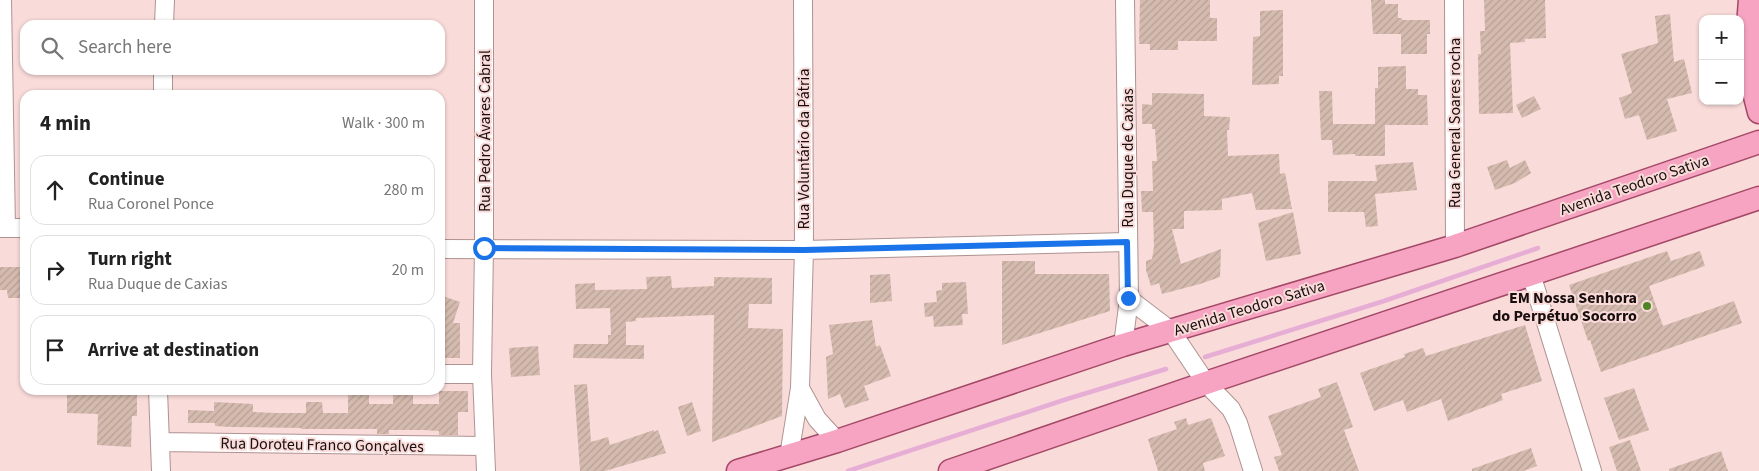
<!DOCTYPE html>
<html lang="en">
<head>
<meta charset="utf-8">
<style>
	body { margin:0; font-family:"Source Sans 3",sans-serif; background:#f2f2f2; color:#222 }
	.controls { position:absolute; right:15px; top:15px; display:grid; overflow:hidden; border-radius:10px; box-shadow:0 1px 4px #0004 }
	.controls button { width:45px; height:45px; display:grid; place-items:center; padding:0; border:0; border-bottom:1px solid #e0e0e0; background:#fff; color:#222; font:25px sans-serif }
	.stop { position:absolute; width:15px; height:15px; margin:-11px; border:4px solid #1a73e8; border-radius:50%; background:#fff }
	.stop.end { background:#1a73e8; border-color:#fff; box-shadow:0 1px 5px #0008 }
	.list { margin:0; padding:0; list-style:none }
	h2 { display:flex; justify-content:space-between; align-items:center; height:65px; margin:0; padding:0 20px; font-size:21px }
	h2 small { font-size:16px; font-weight:400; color:#767676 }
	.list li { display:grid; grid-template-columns:32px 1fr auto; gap:15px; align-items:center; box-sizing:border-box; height:70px; margin:0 10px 10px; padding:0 10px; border:1px solid #e0e0e0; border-radius:15px }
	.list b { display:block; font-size:19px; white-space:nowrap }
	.list p { margin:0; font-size:16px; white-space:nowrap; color:#767676 }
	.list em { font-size:16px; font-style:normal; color:#767676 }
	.icon { flex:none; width:28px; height:28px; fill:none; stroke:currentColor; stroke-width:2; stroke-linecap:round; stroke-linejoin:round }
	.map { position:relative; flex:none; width:1759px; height:471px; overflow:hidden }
	.search { position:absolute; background:#fff; box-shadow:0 1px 4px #0004; left:20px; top:20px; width:425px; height:55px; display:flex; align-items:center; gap:12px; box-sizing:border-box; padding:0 18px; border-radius:15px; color:#767676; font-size:19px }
	.panel { position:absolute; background:#fff; box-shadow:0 1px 4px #0004; left:20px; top:90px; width:425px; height:305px; border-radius:15px }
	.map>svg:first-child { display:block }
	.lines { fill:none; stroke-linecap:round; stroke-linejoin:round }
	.stream { stroke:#e7aed5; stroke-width:4.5 }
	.building { fill:url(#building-hatch) }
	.minor-casing { stroke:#af9391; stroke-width:20 }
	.major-casing { stroke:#a44867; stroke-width:25 }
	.minor { stroke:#fff; stroke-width:18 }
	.major { stroke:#f6a4c1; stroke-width:22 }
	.route { stroke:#1a73e8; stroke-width:6 }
	.poi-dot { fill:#4d8622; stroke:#f9dbd9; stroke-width:2 }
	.labels { text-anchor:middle; stroke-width:4; stroke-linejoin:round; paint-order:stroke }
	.street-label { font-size:16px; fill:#180e0d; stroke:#f9dbd9 }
	.poi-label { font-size:16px; font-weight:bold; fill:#180e0d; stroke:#f9dbd9; text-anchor:end }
</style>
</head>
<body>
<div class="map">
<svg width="1759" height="471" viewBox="0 0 1759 471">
	<defs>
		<pattern id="building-hatch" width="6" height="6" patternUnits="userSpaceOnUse" patternTransform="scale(1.25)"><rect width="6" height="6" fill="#d5bbaf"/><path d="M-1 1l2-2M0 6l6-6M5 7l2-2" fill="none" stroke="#b6a095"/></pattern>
	</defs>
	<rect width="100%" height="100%" fill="#f9dbd9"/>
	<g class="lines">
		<path class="stream" d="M1205,357L1384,301L1538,248
			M848,471L1067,399L1166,369"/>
	</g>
	<path class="building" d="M1140,0H1210V18H1217V41H1178V50H1150V44H1139Z
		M1371,0H1385V4H1398V18H1402V20H1430V34H1427V54H1401V34H1373Z
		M1484,0H1545L1546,38L1525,39V42L1510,43L1513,113L1479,114L1478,54H1481L1480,31H1485Z
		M1283,10V76H1279V84L1252,85L1253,37L1260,36V11Z
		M1670,14L1674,62L1684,59L1692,93L1667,99L1677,131L1647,140L1639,115L1625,119L1619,98L1632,93L1621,54L1658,43L1655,16Z
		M1406,66V89H1418V95H1427L1428,125H1385V156H1355V154L1333,155L1332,140H1321L1319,91H1332L1333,124H1375V88H1378V67Z
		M1152,93L1204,94V116L1230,117L1229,130H1227L1228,156L1279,154L1280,174L1285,173L1292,209L1256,210L1252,193L1222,199V210L1184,211V229H1172L1181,264L1221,249L1220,277L1200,284L1162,294L1159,283L1151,286L1146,270V261L1152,259L1154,247L1153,212H1142L1141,191H1153L1152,161H1157L1155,129H1152V124H1142V104L1152,105Z
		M1534,96L1541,109L1522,118L1516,105Z
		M1507,160L1510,168L1525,160L1531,173L1515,183L1495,190L1487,167Z
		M1413,162L1417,190L1375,194L1378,226L1366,227L1364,212H1328V181H1377L1375,165Z
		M1293,212L1301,254L1266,261L1258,223Z
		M1667,251L1671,261L1700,251L1705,266L1649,286L1663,326L1734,301L1742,323L1601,372L1590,340L1588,341L1569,285Z
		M1002,261H1035V274H1109L1110,311L1002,345Z
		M0,267H25V298H8L7,290H0Z
		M890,274L892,301L870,303V275Z
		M671,276L672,288L714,286V277L772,278V304H749L748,328L783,329L782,416L712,442L714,315L636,318V321L626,322V345H644V359L573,358L574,344H608V335H611L610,308L576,309L575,284L595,283V290L647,289L646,277Z
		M966,282L968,314H962L963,325L934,327L933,316L925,317L924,303L937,302L936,291L942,290V283Z
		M440,295L460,302L453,323H460V358H444V330H440Z
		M872,320L876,347L880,345L891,376L864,386L869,400L845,408L840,394L828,399L826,357L833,354L829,325Z
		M1525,325L1542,381L1501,394L1503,400L1448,421L1441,399L1407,412L1403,400L1374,411L1360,373L1405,357L1404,354L1423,348L1426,356Z
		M538,346L540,375L511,377L509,348Z
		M1337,382L1353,427L1344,430L1359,471H1279L1274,457L1282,455L1268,416L1321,397L1318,389Z
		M587,384L591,442L608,437L610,445L654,430V432L658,430L666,453L605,471H580L574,385Z
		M1634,388L1649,430L1619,440L1604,398Z
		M348,390H369V404H393V390H413V404H439V391H468V412H458V435H439V431L423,430H389V434H377V429H301V428L231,427L215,426V423H188V410L214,411V402L253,404V412L276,413H306V402H322L323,413H348Z
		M67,393H137V416H132L131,447L97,445L98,414L67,413Z
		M692,402L701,431L687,436L678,407Z
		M1186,418L1188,425L1211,418L1225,456L1203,463L1205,471H1158L1148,439L1177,429L1174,422Z
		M1630,440L1641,471H1617L1609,447Z
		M1531,448L1537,466L1523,471H1472V469Z
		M1721,451L1728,471H1669V469Z"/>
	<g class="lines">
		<g class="minor-casing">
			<path id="minor" d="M2,0L6,228
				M484,0V248L482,374L486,471
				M1454,0L1455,246
				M164,25L165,0
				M163,95V70
				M0,228H25
				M440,249L804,250L1127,242
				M1531,274L1592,471
				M1129,299L1171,331L1206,383L1231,409L1238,423L1253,471
				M1123,345L1129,299L1125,0
				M440,374H482
				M800,388L817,419L837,441
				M158,390L161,471
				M160,442L484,446
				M789,456L800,388L804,250L803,0"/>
		</g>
		<g class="major-casing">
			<path id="major" d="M1750,0C1746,40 1748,73 1759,112
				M738,471L837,441L1123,345L1455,246L1759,142
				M950,471L1206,383L1759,198"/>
		</g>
		<use href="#minor" class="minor"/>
		<use href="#major" class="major"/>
	</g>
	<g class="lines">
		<path class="route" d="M484,248L804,250L1127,242L1128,298"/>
	</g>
	<circle class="poi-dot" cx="1647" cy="306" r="5"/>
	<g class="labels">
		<g class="street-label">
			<text transform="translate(1454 123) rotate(-90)" y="6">Rua General Soares rocha</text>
			<text transform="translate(484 131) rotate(-90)" y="6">Rua Pedro Ávares Cabral</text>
			<text transform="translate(803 149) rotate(-90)" y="6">Rua Voluntário da Pátria</text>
			<text transform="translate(1127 158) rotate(-90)" y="6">Rua Duque de Caxias</text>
			<text transform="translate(1634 184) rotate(-19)" y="6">Avenida Teodoro Sativa</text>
			<text transform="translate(1249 307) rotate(-17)" y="6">Avenida Teodoro Sativa</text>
			<text transform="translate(322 444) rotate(1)" y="6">Rua Doroteu Franco Gonçalves</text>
		</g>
		<g class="poi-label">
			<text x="1637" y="303">EM Nossa Senhora<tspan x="1637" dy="18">do Perpétuo Socorro</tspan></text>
		</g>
	</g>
</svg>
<div class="controls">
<button>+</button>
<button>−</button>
</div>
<div class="stop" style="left:484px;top:248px"></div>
<div class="stop end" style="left:1128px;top:298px"></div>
<div class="search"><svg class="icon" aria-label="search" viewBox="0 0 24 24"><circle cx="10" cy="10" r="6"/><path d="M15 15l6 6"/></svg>Search here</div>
<section class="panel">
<h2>4 min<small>Walk · 300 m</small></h2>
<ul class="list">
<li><svg class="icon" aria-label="ahead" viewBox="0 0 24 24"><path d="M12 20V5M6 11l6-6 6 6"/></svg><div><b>Continue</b><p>Rua Coronel Ponce</p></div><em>280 m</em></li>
<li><svg class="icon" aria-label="right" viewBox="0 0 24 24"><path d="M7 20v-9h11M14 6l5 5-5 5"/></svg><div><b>Turn right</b><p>Rua Duque de Caxias</p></div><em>20 m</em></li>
<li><svg class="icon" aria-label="arrive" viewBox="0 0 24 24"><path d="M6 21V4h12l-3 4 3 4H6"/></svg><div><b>Arrive at destination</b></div></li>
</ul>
</section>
</div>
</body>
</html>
